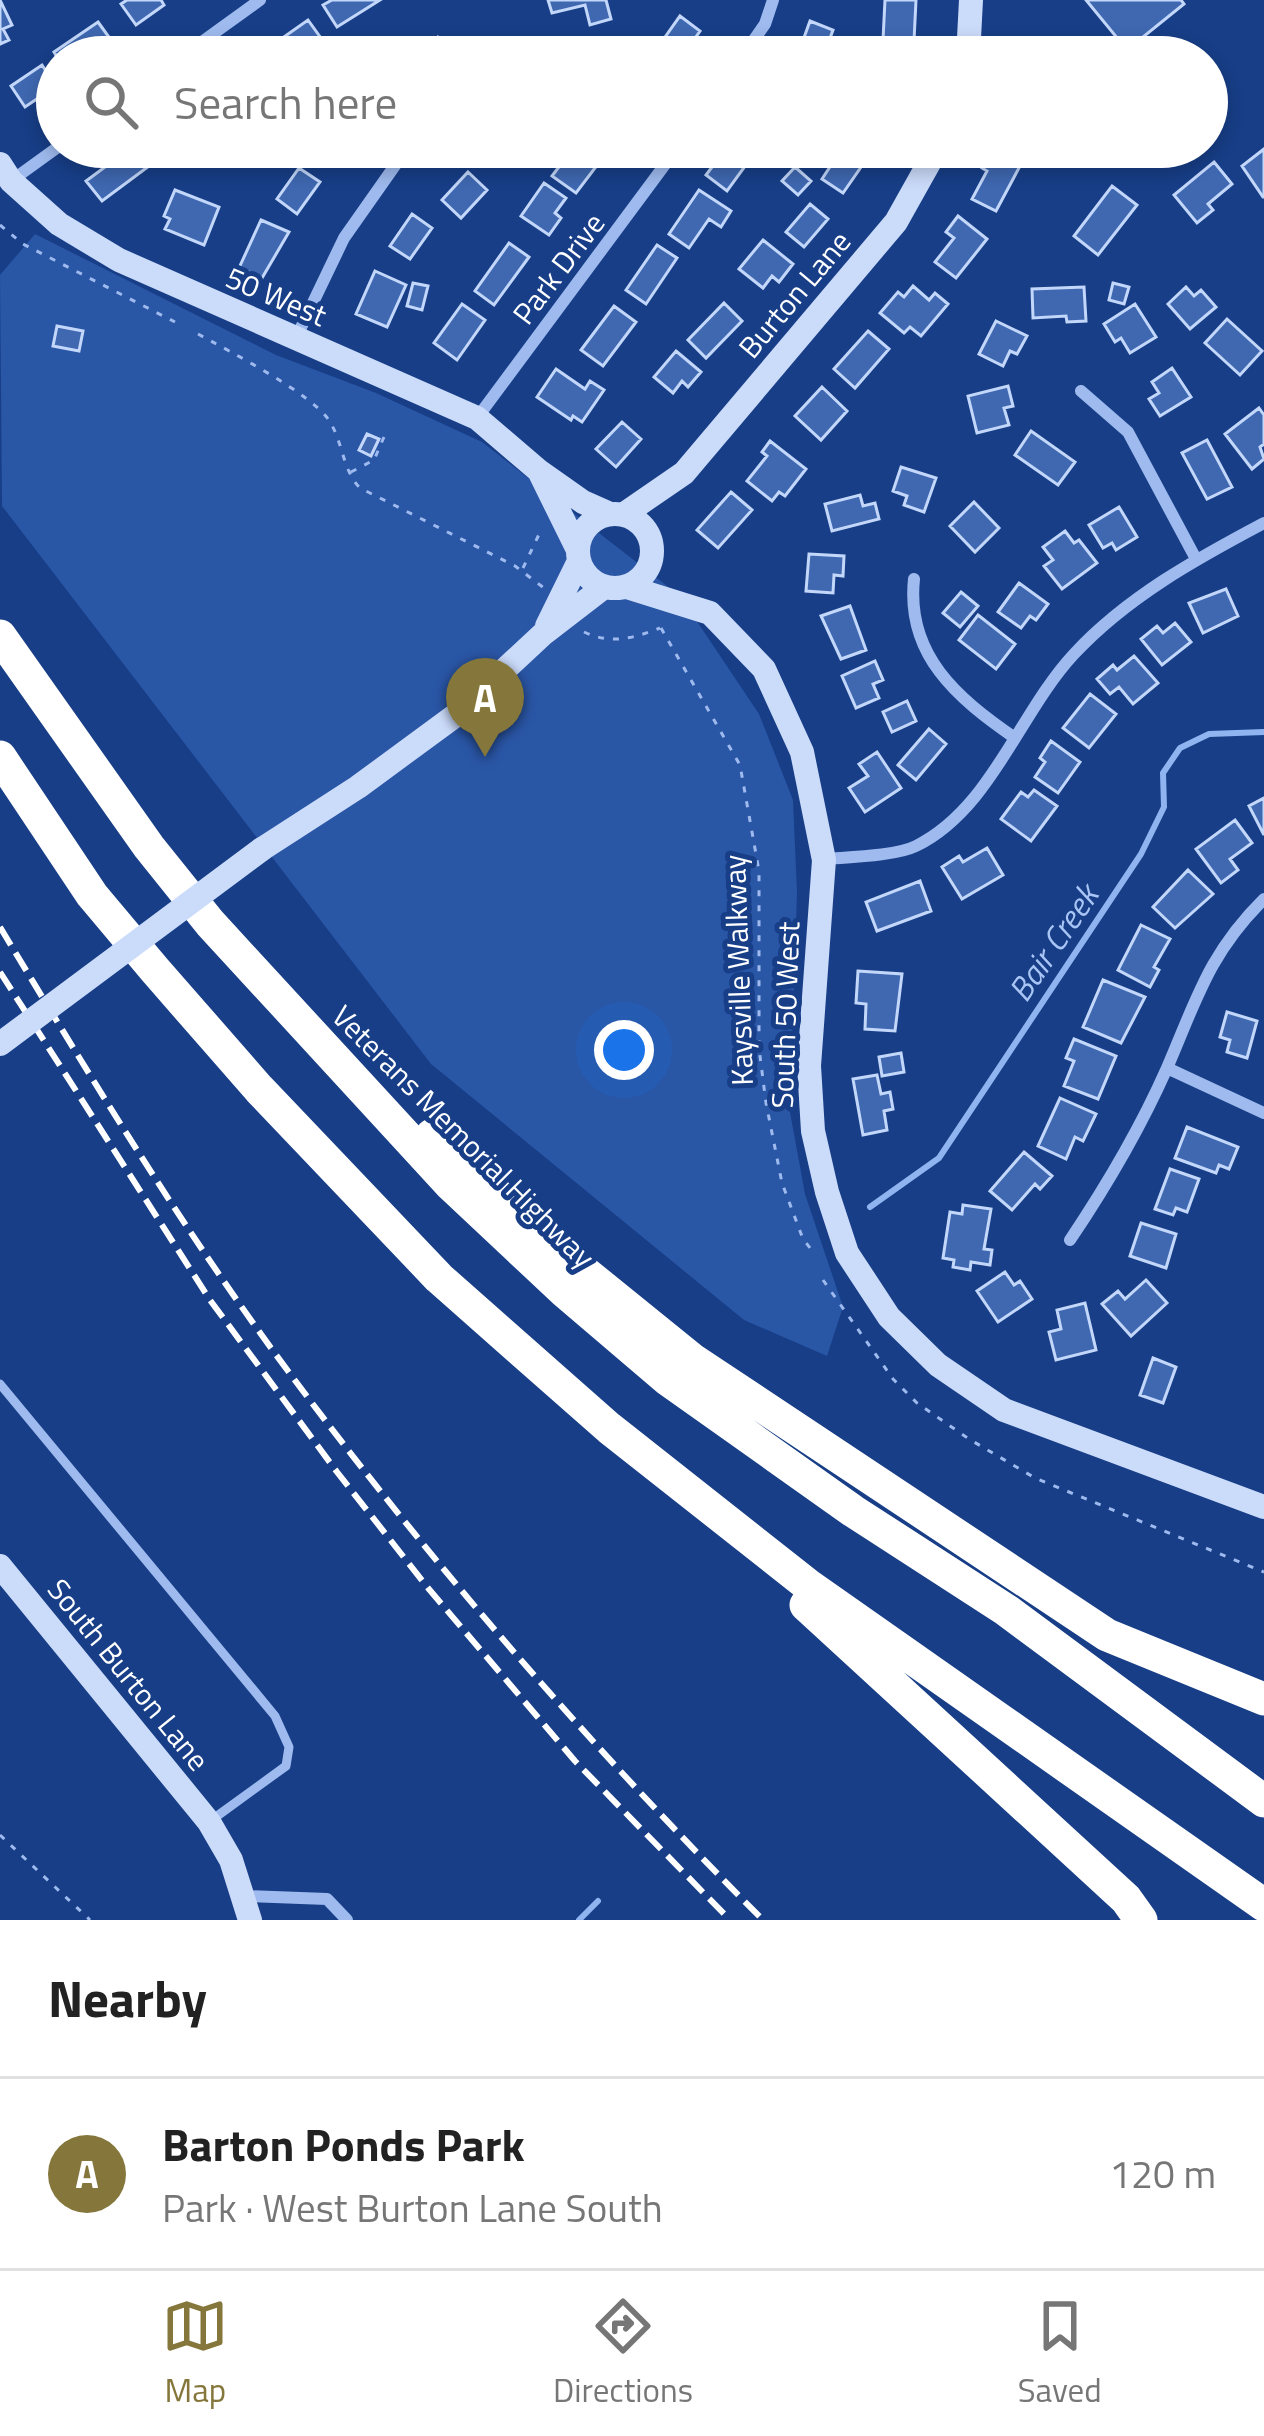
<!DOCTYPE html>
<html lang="en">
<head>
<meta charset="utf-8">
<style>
	body { margin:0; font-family:"Titillium Web",sans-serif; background:#f6f6f6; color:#222 }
	.you { position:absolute; left:624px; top:1050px; width:42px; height:42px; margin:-30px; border:9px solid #fff; border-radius:50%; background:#1a73e8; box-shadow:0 0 0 18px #1a73e833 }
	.badge { display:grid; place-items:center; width:78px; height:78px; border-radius:50%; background:#85773b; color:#fff; font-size:39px; font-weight:700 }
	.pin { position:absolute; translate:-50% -99px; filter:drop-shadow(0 3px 6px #0008) }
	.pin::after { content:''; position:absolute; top:63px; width:42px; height:36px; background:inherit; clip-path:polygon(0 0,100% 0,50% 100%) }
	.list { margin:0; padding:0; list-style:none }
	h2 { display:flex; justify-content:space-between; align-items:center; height:156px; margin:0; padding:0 48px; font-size:51px }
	h2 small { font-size:39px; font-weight:400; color:#767676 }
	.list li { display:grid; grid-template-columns:78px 1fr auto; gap:36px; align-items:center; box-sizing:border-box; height:192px; padding:0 48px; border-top:3px solid #e0e0e0 }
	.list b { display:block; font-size:45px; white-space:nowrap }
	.list p { margin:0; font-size:39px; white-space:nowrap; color:#767676 }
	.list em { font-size:39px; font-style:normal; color:#767676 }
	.icon { flex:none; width:66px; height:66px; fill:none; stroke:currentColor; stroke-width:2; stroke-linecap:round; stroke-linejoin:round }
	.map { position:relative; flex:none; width:1264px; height:1920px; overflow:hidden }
	.search { position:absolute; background:#fff; box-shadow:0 6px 18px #0003; left:36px; right:36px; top:36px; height:132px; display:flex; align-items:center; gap:30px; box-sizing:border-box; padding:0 42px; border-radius:66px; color:#767676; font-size:45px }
	.sheet { height:348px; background:#fff }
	nav { display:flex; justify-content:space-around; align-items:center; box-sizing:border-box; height:168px; border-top:3px solid #e0e0e0; background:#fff; font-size:33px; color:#767676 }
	nav a { display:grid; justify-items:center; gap:6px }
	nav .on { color:#85773b }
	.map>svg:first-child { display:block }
	.green { fill:#2a56a6 }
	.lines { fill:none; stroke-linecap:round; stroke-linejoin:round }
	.stream { stroke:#90b4f0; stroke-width:6 }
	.building { fill:#3f68b1; stroke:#c3d7fa; stroke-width:3 }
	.path { stroke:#9ebaee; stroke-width:3; stroke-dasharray:6 9; stroke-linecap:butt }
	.lane { stroke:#9ebaee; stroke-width:9 }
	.street { stroke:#9ebaee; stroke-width:12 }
	.secondary { stroke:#cbdbfa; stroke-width:24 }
	.highway { stroke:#fff; stroke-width:33 }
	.rail { stroke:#fff; stroke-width:6; stroke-dasharray:21 9; stroke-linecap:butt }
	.secondary-bridge { stroke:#cbdbfa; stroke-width:24 }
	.labels { text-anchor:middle; stroke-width:10; stroke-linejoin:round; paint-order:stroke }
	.street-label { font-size:30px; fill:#fff; stroke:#173e87 }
	.water-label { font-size:33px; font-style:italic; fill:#a9c5f5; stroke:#173e87 }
</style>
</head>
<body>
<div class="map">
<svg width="1264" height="1920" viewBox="0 0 1264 1920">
	<rect width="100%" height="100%" fill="#173e87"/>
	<path class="green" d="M35,234L276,355L376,393L482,442L680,596L759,714L793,800L797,893L790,1112L805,1194L843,1307L827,1356L744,1320L431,1064L2,506L0,275Z"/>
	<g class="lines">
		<path class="stream" d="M870,1207L939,1158L1141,854L1164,807L1163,773L1180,748L1209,734L1264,732
			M579,1920L598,1901"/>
	</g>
	<path class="building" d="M0,0L12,25L3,29L9,40L0,44Z
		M127,0H161L164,5L136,25L121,4Z
		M332,0H380L337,27L323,5Z
		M548,0H606L611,19L590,25L585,5L552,13Z
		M885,0H916L914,41L883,40Z
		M1086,0H1181L1184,4L1127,50Z
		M680,16L700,31L682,57H651Z
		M308,20L323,41L300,57H268L264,51Z
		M810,21L833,30L823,57H797Z
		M98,22L111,40L88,57H57L54,52Z
		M438,37L472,57H426Z
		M42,65L56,86L25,107L11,86Z
		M132,147L149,166L102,201L86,181Z
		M574,147H611L576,193L552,176Z
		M727,147H759L727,191L706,175Z
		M843,147H875L843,193L822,179Z
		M1264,149V197H1263L1242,166Z
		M991,151L1020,166L996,211L972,199L987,171L982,168Z
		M1214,162L1232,184L1208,204L1213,210L1197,223L1174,195Z
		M795,167L811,181L798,195L782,181Z
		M299,168L320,182L297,214L277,199Z
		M468,172L487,190L461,218L442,200Z
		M544,183L566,198L555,213L561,218L549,235L521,216Z
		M1112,186L1137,205L1098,255L1074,236Z
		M175,190L219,207L204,245L165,229L170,219L164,216Z
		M699,190L731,211L721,227L709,219L689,248L669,234Z
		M810,204L828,219L804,247L786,232Z
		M412,214L432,228L410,259L390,246Z
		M958,216L987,239L956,278L935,262L954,238L946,232Z
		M261,220L289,232L262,278L239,268Z
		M763,240L793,264L779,282L772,276L763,288L739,269Z
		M509,243L529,257L494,305L475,291Z
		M657,245L677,258L646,304L626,290Z
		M375,271L406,285L387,327L356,314Z
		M413,283L428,286L422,310L407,306Z
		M1113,283L1129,287L1124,304L1109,300Z
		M913,286L929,300L935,293L948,304L921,336L910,327L904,333L880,313L898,292L904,297Z
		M1084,287L1086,321L1067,322L1066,316L1033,318L1032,289Z
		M1186,287L1194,296L1201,290L1216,307L1190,329L1168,304Z
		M724,303L742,321L706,358L688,340Z
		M462,304L485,320L457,360L434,343Z
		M1135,304L1156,337L1130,353L1121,338L1115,342L1104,324Z
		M614,306L636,322L603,366L581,350Z
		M1227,319L1262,351L1240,375L1205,343Z
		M996,321L1027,336L1017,354L1010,351L1003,366L979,354Z
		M57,326L83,331L79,351L53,346Z
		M868,331L889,349L855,388L834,369Z
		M676,351L701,372L688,387L682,381L673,393L654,377Z
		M1172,368L1191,397L1160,416L1149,399L1159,393L1152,382Z
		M556,369L585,389L590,381L604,390L582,422L573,416L571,420L537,397Z
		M1008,386L1013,406L1004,408L1009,425L977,433L968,396Z
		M822,387L847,411L821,440L795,416Z
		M1259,408L1264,415V444L1260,447L1264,459L1252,469L1225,434Z
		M622,422L641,439L616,467L596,449Z
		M1031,431L1075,462L1058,485L1015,455Z
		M367,434L379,439L371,456L359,450Z
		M1207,440L1232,487L1207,499L1182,453Z
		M770,441L806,469L785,496L779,492L772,501L747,481L767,456L762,452Z
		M901,467L936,478L924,512L904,505L907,496L893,491Z
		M731,492L752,510L718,548L697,530Z
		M860,495L863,506L875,503L879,519L832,531L825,504Z
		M974,502L999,528L975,552L950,526Z
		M1119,507L1137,537L1116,550L1112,543L1103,548L1089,525Z
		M1065,531L1074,543L1079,540L1097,563L1062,589L1044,566L1053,560L1043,547Z
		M809,554L844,556L843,576L834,575L833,593L806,591Z
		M1019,583L1048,604L1036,620L1030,616L1021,628L998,612Z
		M1226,589L1238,616L1203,633L1189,603Z
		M961,592L978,606L960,627L943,613Z
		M850,606L866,650L841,659L821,616Z
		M978,615L1015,644L996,669L959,640Z
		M1175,623L1191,642L1162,665L1141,639L1157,626L1163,633Z
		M1134,656L1158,683L1133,704L1119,687L1110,694L1097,679L1113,665L1117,670Z
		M875,661L883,680L873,684L879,698L856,708L842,676Z
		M1090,694L1116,714L1089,748L1063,728Z
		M907,701L916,721L892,732L883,712Z
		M929,729L946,744L916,780L898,765Z
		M1051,741L1080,762L1058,793L1035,777L1045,762L1040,758Z
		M877,752L901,788L865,812L849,788L868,776L859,764Z
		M1034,790L1057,806L1031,841L1001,819L1021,792L1028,797Z
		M1264,798V835L1249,806Z
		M1235,820L1252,843L1230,859L1238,870L1221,883L1196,849Z
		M987,848L1003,875L962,899L942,867L959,856L963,862Z
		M1188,870L1213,894L1175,928L1153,907Z
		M920,881L931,911L877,931L866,902Z
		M1141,925L1170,939L1154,967L1159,970L1150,987L1118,970Z
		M858,971L902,974L895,1031L865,1029L866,1004L856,1003Z
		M1103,980L1145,997L1121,1043L1083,1027Z
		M1227,1012L1257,1021L1247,1058L1227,1052L1230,1040L1220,1037Z
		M1074,1039L1116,1056L1098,1099L1064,1086L1074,1061L1066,1058Z
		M901,1053L904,1072L882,1076L879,1057Z
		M877,1075L881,1094L890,1092L893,1109L884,1111L887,1130L863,1135L853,1079Z
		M1060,1098L1096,1114L1083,1141L1075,1137L1066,1159L1038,1146Z
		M1187,1127L1238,1147L1229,1169L1219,1165L1216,1173L1175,1158Z
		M1024,1152L1052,1176L1040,1189L1035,1184L1012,1210L990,1191Z
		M1170,1169L1199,1179L1187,1212L1176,1208L1173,1215L1155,1209Z
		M963,1205L991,1209L984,1249L992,1250L990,1265L971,1262L970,1270L953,1267L954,1260L943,1258L950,1212L962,1214Z
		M1141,1223L1176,1234L1166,1268L1130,1256Z
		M1005,1272L1014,1285L1020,1281L1032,1299L998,1322L977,1291Z
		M1146,1280L1167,1303L1131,1336L1102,1304L1118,1291L1125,1299Z
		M1085,1303L1096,1350L1056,1360L1049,1332L1061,1329L1057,1310Z
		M1153,1358L1176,1367L1163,1403L1140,1395Z"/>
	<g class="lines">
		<path class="path" d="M0,225L23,244L175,322
			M198,334C229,351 310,393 328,419C343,440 342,470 360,488L515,566L544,588
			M351,472L374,460L384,437
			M523,568L542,528
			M661,628L740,765L759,871V1048L766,1103L782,1183L803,1239L814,1253
			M584,632C611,645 634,638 660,628
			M823,1280L893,1379L917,1403L969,1439L1035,1478L1264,1572
			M0,1835L90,1920"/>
		<path class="lane" d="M0,1384L275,1716L289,1747L286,1766L213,1819"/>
		<path class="street" d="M181,57L260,0
			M742,57L765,24L773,0
			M11,181L58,147
			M296,338L344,238L408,147
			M1081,391L1128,432L1196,559
			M477,418L678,147
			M914,579C906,655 957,698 1015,738
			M825,859C849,857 896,856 916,846C991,809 1019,713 1074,654C1127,597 1196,559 1264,523
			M1167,1068L1264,1113
			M1070,1240C1107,1185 1140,1129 1167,1068C1196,1001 1209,953 1264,899
			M244,1896L327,1899L347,1920"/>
		<path class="secondary" d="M968,57L971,0
			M0,164L11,181L59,224L119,260L477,418L539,471L583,502L610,514
			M540,473L577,548
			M578 551a37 37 0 1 1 74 0a37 37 0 1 1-74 0Z
			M623,515L684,473L896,222L938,147
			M627,587L710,613L764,669L802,752L824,860L809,1066L813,1131L827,1192L847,1253L889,1317L938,1365L1004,1410L1264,1507
			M547,626L579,561
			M262,849L358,787L456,715L543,634L604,587
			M0,1566L209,1822L231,1860L250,1920"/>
		<path class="highway" d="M0,636L149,847L210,923L451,1185L565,1292L667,1379L853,1511L1006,1610L1264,1801
			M0,757L92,895L155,970L259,1089L439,1278L609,1428L808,1585L1264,1905
			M432,1135L562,1254L693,1360L1107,1635L1264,1699
			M806,1605L1126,1899L1141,1920"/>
		<path class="rail" d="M0,927C86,1070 173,1213 271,1348C420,1551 586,1742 763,1920
			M0,972L210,1300L337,1472L428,1588L575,1761L730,1920"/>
		<path class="secondary-bridge" d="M0,1044L262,849"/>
	</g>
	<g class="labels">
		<g class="street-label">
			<text transform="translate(559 269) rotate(-53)" y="10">Park Drive</text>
			<text transform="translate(795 295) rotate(-50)" y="10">Burton Lane</text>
			<text transform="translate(276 297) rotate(23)" y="10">50 West</text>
			<text transform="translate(739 970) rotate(-92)" y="10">Kaysville Walkway</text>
			<text transform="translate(786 1015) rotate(-88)" y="10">South 50 West</text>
			<text transform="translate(463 1137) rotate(45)" y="10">Veterans Memorial Highway</text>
			<text transform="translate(128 1675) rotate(51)" y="10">South Burton Lane</text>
		</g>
		<g class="water-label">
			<text transform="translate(1053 943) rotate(-56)" y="12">Bair Creek</text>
		</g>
	</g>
</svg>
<div class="you"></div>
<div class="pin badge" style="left:485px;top:757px">A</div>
<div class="search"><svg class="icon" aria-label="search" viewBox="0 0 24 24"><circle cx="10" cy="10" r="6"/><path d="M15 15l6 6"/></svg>Search here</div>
</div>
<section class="sheet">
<h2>Nearby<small></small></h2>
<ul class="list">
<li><span class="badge">A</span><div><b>Barton Ponds Park</b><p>Park · West Burton Lane South</p></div><em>120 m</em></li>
</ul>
</section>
<nav>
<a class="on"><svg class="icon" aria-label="map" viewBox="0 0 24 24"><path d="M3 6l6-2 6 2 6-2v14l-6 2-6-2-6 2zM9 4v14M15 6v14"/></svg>Map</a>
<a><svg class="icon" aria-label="directions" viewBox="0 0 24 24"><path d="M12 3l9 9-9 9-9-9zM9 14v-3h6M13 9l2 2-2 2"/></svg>Directions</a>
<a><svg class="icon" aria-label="saved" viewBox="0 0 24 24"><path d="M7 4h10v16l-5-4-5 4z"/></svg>Saved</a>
</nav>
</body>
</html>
